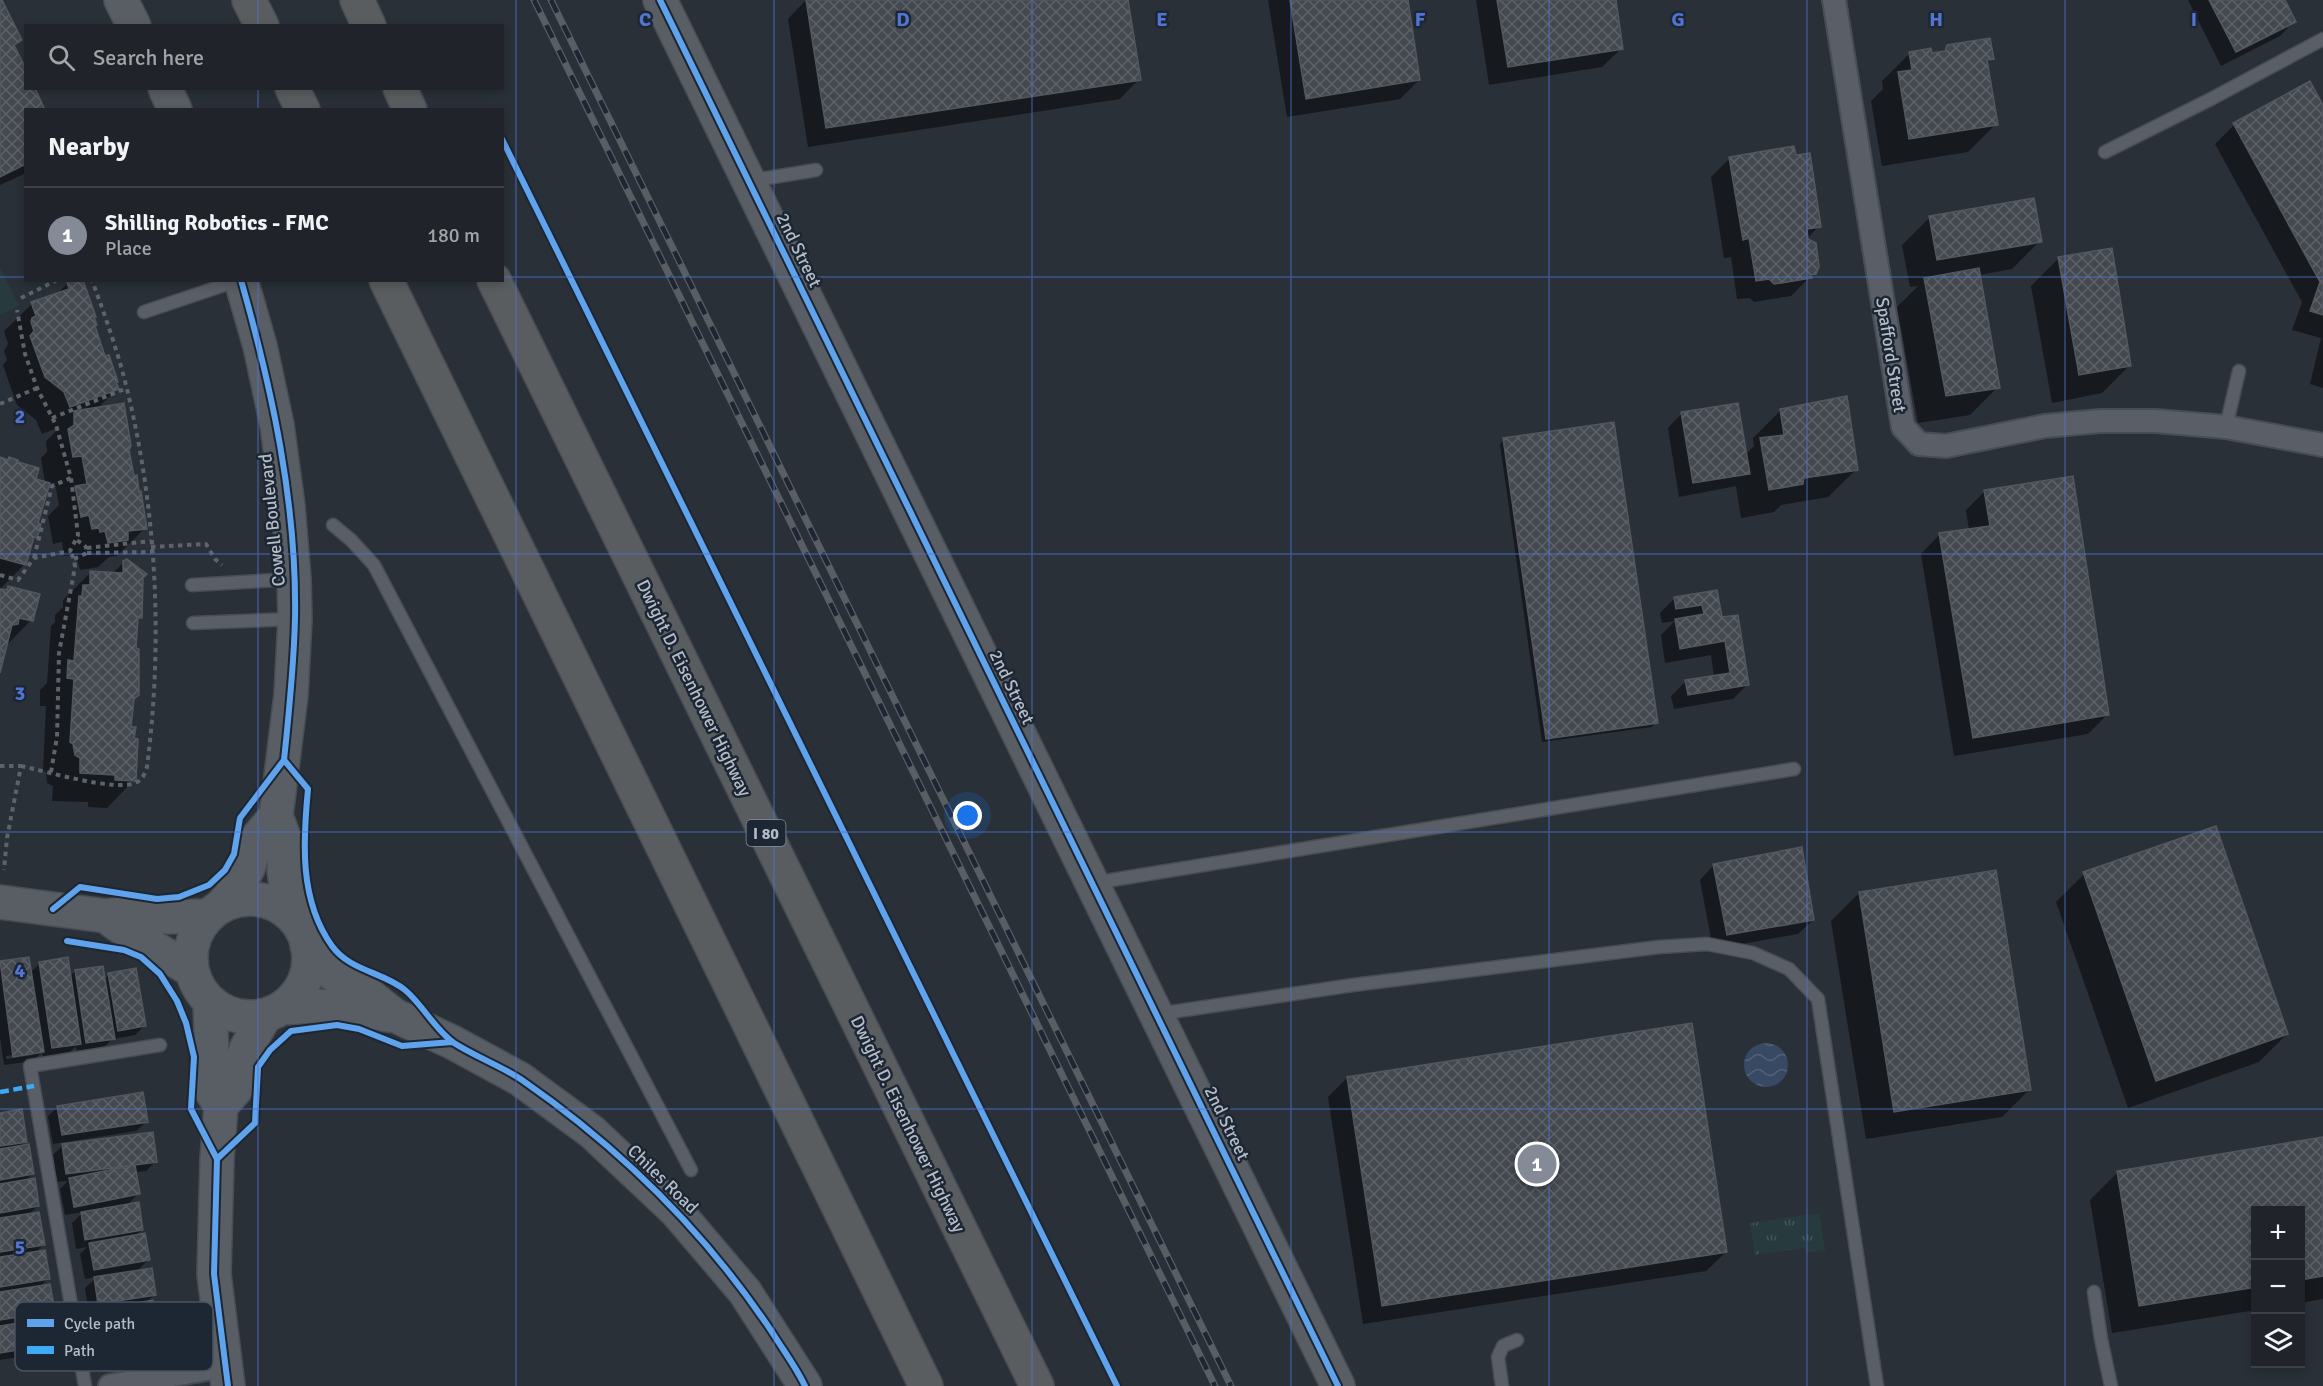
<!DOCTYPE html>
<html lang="en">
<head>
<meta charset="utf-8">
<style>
	body { margin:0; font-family:Signika,sans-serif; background:#282c32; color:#f1f3f6 }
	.controls { position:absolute; right:18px; bottom:18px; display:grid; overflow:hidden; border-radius:0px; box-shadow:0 3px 9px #0003 }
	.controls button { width:54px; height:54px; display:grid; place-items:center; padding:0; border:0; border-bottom:2px solid #3d4147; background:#20242a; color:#f1f3f6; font:30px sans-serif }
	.you { position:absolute; left:968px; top:816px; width:21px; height:21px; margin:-15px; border:4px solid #fff; border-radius:50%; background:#1a73e8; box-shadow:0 0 0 9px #1a73e833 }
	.badge { display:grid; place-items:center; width:39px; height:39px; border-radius:50%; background:#848b96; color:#fff; font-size:20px; font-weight:700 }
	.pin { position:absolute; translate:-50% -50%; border:3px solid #fff; box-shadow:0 2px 6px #0006 }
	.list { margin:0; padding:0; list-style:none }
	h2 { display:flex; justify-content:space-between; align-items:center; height:78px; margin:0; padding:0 24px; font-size:26px }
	h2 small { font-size:20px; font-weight:400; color:#a2a4a8 }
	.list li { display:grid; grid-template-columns:39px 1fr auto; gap:18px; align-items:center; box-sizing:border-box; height:96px; padding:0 24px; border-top:2px solid #3d4147 }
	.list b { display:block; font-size:22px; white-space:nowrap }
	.list p { margin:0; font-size:20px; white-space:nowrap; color:#a2a4a8 }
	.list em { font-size:20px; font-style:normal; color:#a2a4a8 }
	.icon { flex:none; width:33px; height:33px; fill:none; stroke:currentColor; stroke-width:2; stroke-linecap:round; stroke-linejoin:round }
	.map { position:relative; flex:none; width:2323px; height:1386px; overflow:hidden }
	.search { position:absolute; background:#20242a; box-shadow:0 3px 9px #0003; left:24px; top:24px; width:480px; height:66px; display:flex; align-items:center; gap:15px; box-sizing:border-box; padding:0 21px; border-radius:0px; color:#a2a4a8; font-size:22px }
	.panel { position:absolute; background:#20242a; box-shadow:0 3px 9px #0003; left:24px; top:108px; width:480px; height:174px; border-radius:0px }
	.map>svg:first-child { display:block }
	.grass { fill:url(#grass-tufts) }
	.pitch { fill:#273a3e }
	.water { fill:url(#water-waves) }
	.shadow { fill:#0007; fill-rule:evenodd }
	.building { fill:url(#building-cross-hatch); stroke:#52575f; stroke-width:1.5 }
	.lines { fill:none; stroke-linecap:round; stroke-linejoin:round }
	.lane-casing { stroke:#484c53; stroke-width:15 }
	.street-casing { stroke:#484c53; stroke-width:26 }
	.secondary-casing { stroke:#484c53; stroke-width:36 }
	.highway-casing { stroke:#474c53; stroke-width:36 }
	.path { stroke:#5d636a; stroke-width:4; stroke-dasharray:4.5 4.5; stroke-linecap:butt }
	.lane { stroke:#5a5e66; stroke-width:12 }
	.street { stroke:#5a5e66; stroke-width:22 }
	.secondary { stroke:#595d64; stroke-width:33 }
	.highway { stroke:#5a5d60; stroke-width:33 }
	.rail-casing { stroke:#595d64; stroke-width:7 }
	.rail { stroke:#1d2633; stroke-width:4.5; stroke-dasharray:14; stroke-linecap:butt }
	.quiet { stroke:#3fa9f5; stroke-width:4.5; stroke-dasharray:9 4.5; stroke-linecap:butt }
	.cycleway-casing { stroke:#1d2633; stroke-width:10 }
	.cycleway { stroke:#60a3ed; stroke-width:6 }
	.grid { fill:none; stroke:#5274d3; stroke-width:1.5; stroke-opacity:0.55 }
	.labels { text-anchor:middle; stroke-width:5; stroke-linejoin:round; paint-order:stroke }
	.shield { fill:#1d2633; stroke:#878f9c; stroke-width:1.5 }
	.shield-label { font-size:16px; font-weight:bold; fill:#b4bcc9 }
	.street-label { font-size:18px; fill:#b4bcc9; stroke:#1d2633 }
	.key { fill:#1d2633; stroke:#4a5360; stroke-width:1.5 }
	.key-label { font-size:16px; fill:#b4bcc9 }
	.grid-label { font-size:20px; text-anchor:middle; font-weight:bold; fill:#5274d3; stroke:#1d2633; stroke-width:5; stroke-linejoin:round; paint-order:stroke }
</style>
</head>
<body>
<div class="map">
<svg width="2323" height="1386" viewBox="0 0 2323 1386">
	<defs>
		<pattern id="grass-tufts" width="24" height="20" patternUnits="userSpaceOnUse" patternTransform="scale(1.5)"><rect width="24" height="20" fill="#273a3e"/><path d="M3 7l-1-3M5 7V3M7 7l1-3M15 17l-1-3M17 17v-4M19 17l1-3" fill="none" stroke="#445559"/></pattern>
		<pattern id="water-waves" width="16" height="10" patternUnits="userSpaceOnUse" patternTransform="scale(1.5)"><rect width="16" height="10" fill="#384963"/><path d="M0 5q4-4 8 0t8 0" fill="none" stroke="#526178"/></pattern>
		<pattern id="building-cross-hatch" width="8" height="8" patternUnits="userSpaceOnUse" patternTransform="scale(1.5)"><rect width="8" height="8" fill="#444950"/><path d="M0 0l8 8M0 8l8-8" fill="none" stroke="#5d6168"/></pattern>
	</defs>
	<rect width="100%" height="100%" fill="#2a3038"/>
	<path class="grass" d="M1819,1213L1825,1250L1806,1253L1805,1248L1755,1255L1750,1223Z"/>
	<path class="pitch" d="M0,268L19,306L0,315Z"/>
	<path class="water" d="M1744 1065a22 22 0 1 1 44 0a22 22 0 1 1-44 0Z"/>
	<path class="shadow" d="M0,0L20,40L13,47L26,88V173L0,185Z
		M806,0H1126L1139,79L1120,99L808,147L788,19Z
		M1268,0H1406L1419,80L1400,99L1287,117Z
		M1476,0H1614L1622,48L1602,67L1489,85Z
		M2188,0H2284L2294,21L2280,36L2221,66Z
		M1947,47L1992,58L1986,64L1996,124L1968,152L1882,166L1871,101L1883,89L1882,81L1910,53H1941Z
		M2323,109V388L2310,384L2321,338L2292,330L2302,302L2215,144L2234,125Z
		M1730,158L1819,226L1806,240L1814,273L1791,296L1754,302L1750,298L1737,299L1731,257L1724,258L1711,177Z
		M1930,217L2040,241L2012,269L1979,275L1998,387L1970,415L1918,423L1897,307L1918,286L1910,287L1902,245Z
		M2059,258L2130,365L2102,393L2052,403L2031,286Z
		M68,283L93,318V326L117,389L97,409L128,449L145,528L117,556L109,557L98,567L80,570L77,558L73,559L72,555L64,556L62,542L53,544L48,516L59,505L55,483L48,484L36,524V537L31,542L24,565L0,589V459L34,480L45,483L41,458L47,452L46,441L60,427L42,434L36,420L17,405L3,365L7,360L4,351L8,344L4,331L32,304L56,295Z
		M1781,410L1856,470L1828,497L1781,505L1774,512L1741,518L1736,486L1679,497L1668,428L1682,413L1745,455L1754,446L1753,438Z
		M1504,440L1656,722L1652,727L1542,742L1500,444Z
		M1985,491L2107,715L2088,734L1954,756L1921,554L1940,534L1969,530L1966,510Z
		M124,562L142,577L141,617L136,622L130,728L133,740L134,780L107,808L88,807V802L52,801L53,786L47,783L46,772L43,770L46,706H40V690L47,683L51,626L55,622V615L63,607V600L91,572L112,574Z
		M8,588L31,620L5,647L0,667V590L5,591Z
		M1716,592L1720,619L1748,684L1733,699L1674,709L1671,696L1686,681L1714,677L1711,655L1665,663L1661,635L1675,621L1662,623L1660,613L1675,598Z
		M1714,865L1813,920L1798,934L1713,949L1700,880Z
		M2084,874L2287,1034L2259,1062L2128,1108L2056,902Z
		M1859,893L2030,1089L2002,1117L1866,1139L1831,921Z
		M28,958L30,973L40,963L69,978L75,971L104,979L109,975L144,1026L135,1035L112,1039L103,1048L77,1052L76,1046L70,1052L43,1057L42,1052L33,1061L4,1065L0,1037V963ZM33,1052V1055L6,1059V1056Z
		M1347,1078L1726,1252L1706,1271L1363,1324L1328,1097Z
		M58,1107L146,1122L136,1131L53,1144L48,1116Z
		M0,1114L25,1142L20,1147L32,1174L25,1181L38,1206L28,1215L43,1245L35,1253L48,1278L40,1287L53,1310L44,1320L58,1342L48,1352L0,1360Z
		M2323,1139V1299L2300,1303V1210H2256V1310L2112,1333L2090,1200L2118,1172Z
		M63,1145L156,1161L146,1171L135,1172L139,1193L126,1206L142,1230L135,1236L148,1260L136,1272L154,1295L146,1303L156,1327L137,1348L118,1351L116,1342L86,1347L82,1322L89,1314L85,1288L97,1277L85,1279L80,1254L87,1247L76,1249L72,1223L83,1212L65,1215L60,1189L68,1181L56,1182L53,1155Z"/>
	<path class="building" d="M0,0H2L22,40L14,45L26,69V88H35L45,110H26V164L0,177Z
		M806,0H1128L1141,80L826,128Z
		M1290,0H1408L1420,80L1306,99Z
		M1497,0H1616L1623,49L1508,67Z
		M2209,0H2285L2296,22L2236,52Z
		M1990,38L1994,59L1987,60L1998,125L1909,139L1898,72L1912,70L1909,52L1931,48L1932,53L1945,51L1947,45Z
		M2310,81L2323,105V315L2310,311L2320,282L2233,123Z
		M1794,146L1796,155L1810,153L1821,227L1807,229L1808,239L1816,243L1819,267L1816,274L1810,275L1812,278L1774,284L1769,279L1756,281L1749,238L1743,240L1729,157Z
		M2034,198L2042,242L1937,260L1929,216Z
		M2112,248L2131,366L2079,375L2058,257Z
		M1979,268L2000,388L1946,396L1924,278Z
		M71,280H83L96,317H94L97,325L95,326L105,356L109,355L118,382H116L119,389L70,407L64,392L45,377L30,336L34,331L31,322L32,318L36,316L31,302L69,289L67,282Z
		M1847,396L1858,470L1804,478L1803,484L1769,490L1760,438L1784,435L1780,409Z
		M124,403L131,446L129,450L134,476L137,475L139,492L141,491L147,529L128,531V540L108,543L105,531L100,532L99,528L92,529L89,515L81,517L75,486L87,484L82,456L73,457L68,429L74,425V411Z
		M1738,403L1750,474L1693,483L1681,412Z
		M1614,422L1658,723L1546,739L1503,438Z
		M0,457L8,460L9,457L18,460V462L39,468L36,479L50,483L38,523L41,524L37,538L34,537L26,565L0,558Z
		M2073,476L2109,715L1973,738L1939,533L1990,526L1984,490Z
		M127,559L147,574L143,578L142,618H138L136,648L139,649V695L134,699L131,727H136L134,738L138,739L136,781L115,780V775L80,773V758L75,755L73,744L70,742L74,679L67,678L68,660L74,661L79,596H82L83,585H90V571L123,573V561Z
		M8,586L40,594L33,621L19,618L18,624L12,625L0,673V589L7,590Z
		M1717,590L1722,617L1738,615L1749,685L1688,695L1685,680L1730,673L1725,641L1680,649L1675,619L1704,614L1702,605L1676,609L1674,597Z
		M2216,826L2288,1034L2156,1081L2083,872Z
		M1802,847L1814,920L1727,935L1713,864Z
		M1996,870L2031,1090L1894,1112L1859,892Z
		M29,957L44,1052L13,1057L0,961Z
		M68,957L81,1044L52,1048L39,962Z
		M103,966L115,1039L86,1043L75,970Z
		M136,968L146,1026L118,1031L108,973Z
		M1692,1023L1727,1252L1382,1306L1347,1077Z
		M143,1092L148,1122L62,1135L57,1106Z
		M22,1109L27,1142L0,1146V1113Z
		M153,1132L157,1162L66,1174L62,1144Z
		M2323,1137V1276L2300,1280V1210H2256V1287L2139,1306L2117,1171Z
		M29,1144L34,1174L0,1180V1149Z
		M135,1165L140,1194L74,1207L69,1178Z
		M35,1178L39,1206L0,1213V1184Z
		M139,1202L143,1230L85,1240L81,1212Z
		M39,1212L45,1245L0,1252V1218Z
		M145,1233L150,1260L94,1270L89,1243Z
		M45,1250L50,1279L0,1287V1257Z
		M152,1268L156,1295L98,1304L94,1277Z
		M50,1284L55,1311L0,1320V1292Z
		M153,1300L158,1327L146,1329L148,1339L127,1342L125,1334L95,1339L91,1311Z
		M55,1317L59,1343L0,1353V1326Z"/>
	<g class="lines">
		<g class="lane-casing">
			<path id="lane" d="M2105,152L2211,99L2323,39
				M749,181L816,170
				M144,312L239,280
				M2226,427L2239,371
				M333,525L351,540L374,565L691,1170
				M192,585L293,579
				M193,623L294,619
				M1093,883L1794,769
				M1158,1014L1353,985L1659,947L1707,944L1753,953L1789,969L1818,999L1877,1386
				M2094,1292L2101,1339L2111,1386
				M85,1386L30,1066L160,1045
				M1502,1386L1498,1357L1503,1346L1517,1340"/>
		</g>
		<g class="street-casing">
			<path id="street" d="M1834,0L1903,427L1919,444L1946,446L2045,426L2100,421H2156L2226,427L2323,445
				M110,1386L224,1366"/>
		</g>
		<g class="secondary-casing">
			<path id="secondary" d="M121,0L134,26
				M660,0L1338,1386
				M165,88L175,110
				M241,280L260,346L277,425L288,506L294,579L295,619L291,695L276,816L285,840L284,870L287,892L295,920
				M191 958a59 59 0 1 1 118 0a59 59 0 1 1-118 0Z
				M0,902L106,916L131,913L162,917L207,916
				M223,904L238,886L248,868L258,837L276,816
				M106,916C132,937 163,952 191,970
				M307,946L329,971L346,984L370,996L394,1015L452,1042L520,1079L592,1132L677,1212L745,1292L805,1386
				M210,1003L212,1057L208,1086L221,1106
				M282,1008L316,1006L338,1007L388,1015
				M228,1386L214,1274L217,1159L221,1106L236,1089L242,1061L247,1047L265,1016"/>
		</g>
		<g class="highway-casing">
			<path id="highway" d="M249,0L262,26
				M357,0L369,26
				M292,88L303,110
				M400,88L410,110
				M386,280L926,1386
				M494,280L1037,1386"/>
		</g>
		<path class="path" d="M21,298L57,280
			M0,404L37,388
			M52,418L127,388
			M151,547L206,544L215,559L222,565
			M87,548L151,541
			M87,553L151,552
			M34,558L52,486L71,478
			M74,559L87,553C87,545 83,544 76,540
			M0,575L18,580L34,558L70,551L78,535L71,478L56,425L37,388L25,354L17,310
			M0,766H21L7,838L4,870
			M21,766C45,771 118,793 137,782C143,780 145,772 147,767C163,642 157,512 127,389C118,352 105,316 92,280
			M51,772L57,737L59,653L75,567L74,559L70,551"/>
		<use href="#lane" class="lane"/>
		<use href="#street" class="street"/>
		<use href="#secondary" class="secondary"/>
		<use href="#highway" class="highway"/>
		<g class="rail-casing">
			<path id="rail" d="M534,0L1215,1386
				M551,0L1231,1386"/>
		</g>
		<use href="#rail" class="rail"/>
		<path class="quiet" d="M0,1092L34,1086"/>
		<g class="cycleway-casing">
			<path id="cycleway" d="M660,0L1338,1386
				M502,139L1117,1386
				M241,280C272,389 297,504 295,618C294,665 289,713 284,760
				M284,760L308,789C303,841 299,900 332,946C350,971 383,972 405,990C423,1005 435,1030 454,1043C476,1057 501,1066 522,1080C620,1148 706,1233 772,1332C783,1350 796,1367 805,1386
				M53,909L80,887L157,899L179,897L209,885L225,870L234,854L240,818L284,760
				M67,941L124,950L141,957L160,974L177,1001L186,1023L194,1057L191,1109L217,1159L214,1274L228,1386
				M217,1159L255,1123L258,1067L270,1050L291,1031L337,1025L359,1029L402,1046L452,1042"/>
		</g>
		<use href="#cycleway" class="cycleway"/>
	</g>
	<path class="grid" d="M258,0V26M516,0V1386M774,0V1386M1032,0V1386M1291,0V1386M1549,0V1386M1807,0V1386M2065,0V1386M258,88V110M0,277H26M502,277H2323M258,280V1386M0,554H2323M0,832H2323M0,1109H2323"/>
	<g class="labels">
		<rect class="shield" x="746.5" y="820" width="39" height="26" rx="4.5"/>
		<g class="shield-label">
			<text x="766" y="839">I 80</text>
		</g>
		<g class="street-label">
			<text transform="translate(799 250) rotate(64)" y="6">2nd Street</text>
			<text transform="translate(1891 355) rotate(81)" y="6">Spafford Street</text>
			<text transform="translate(272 520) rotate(-96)" y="6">Cowell Boulevard</text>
			<text transform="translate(1012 687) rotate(64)" y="6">2nd Street</text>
			<text transform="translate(694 688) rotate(64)" y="6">Dwight D. Eisenhower Highway</text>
			<text transform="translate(1227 1123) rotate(64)" y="6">2nd Street</text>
			<text transform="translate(908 1124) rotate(64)" y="6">Dwight D. Eisenhower Highway</text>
			<text transform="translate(663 1179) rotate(44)" y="6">Chiles Road</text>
		</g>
	</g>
	<rect x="15" y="1302" width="198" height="69" rx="9" class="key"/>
	<rect x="27" y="1319" width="27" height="8" fill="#60a3ed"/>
	<rect x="27" y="1346" width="27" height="8" fill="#3fa9f5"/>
	<g class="key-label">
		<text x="64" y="1329">Cycle path</text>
		<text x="64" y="1356">Path</text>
	</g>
	<g class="grid-label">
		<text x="645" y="26">C</text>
		<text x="903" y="26">D</text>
		<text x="1162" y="26">E</text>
		<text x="1420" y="26">F</text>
		<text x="1678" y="26">G</text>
		<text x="1936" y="26">H</text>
		<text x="2194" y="26">I</text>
		<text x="20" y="423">2</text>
		<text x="20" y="700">3</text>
		<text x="20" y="977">4</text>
		<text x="20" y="1254">5</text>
	</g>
</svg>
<div class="controls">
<button>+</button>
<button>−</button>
<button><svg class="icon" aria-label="layers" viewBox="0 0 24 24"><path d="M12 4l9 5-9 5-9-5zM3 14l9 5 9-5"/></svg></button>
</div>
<div class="you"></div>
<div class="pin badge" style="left:1537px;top:1164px">1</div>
<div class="search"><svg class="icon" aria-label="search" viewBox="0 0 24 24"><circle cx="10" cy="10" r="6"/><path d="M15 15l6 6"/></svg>Search here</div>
<section class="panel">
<h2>Nearby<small></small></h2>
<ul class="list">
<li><span class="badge">1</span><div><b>Shilling Robotics - FMC</b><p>Place</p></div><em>180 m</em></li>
</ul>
</section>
</div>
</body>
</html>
